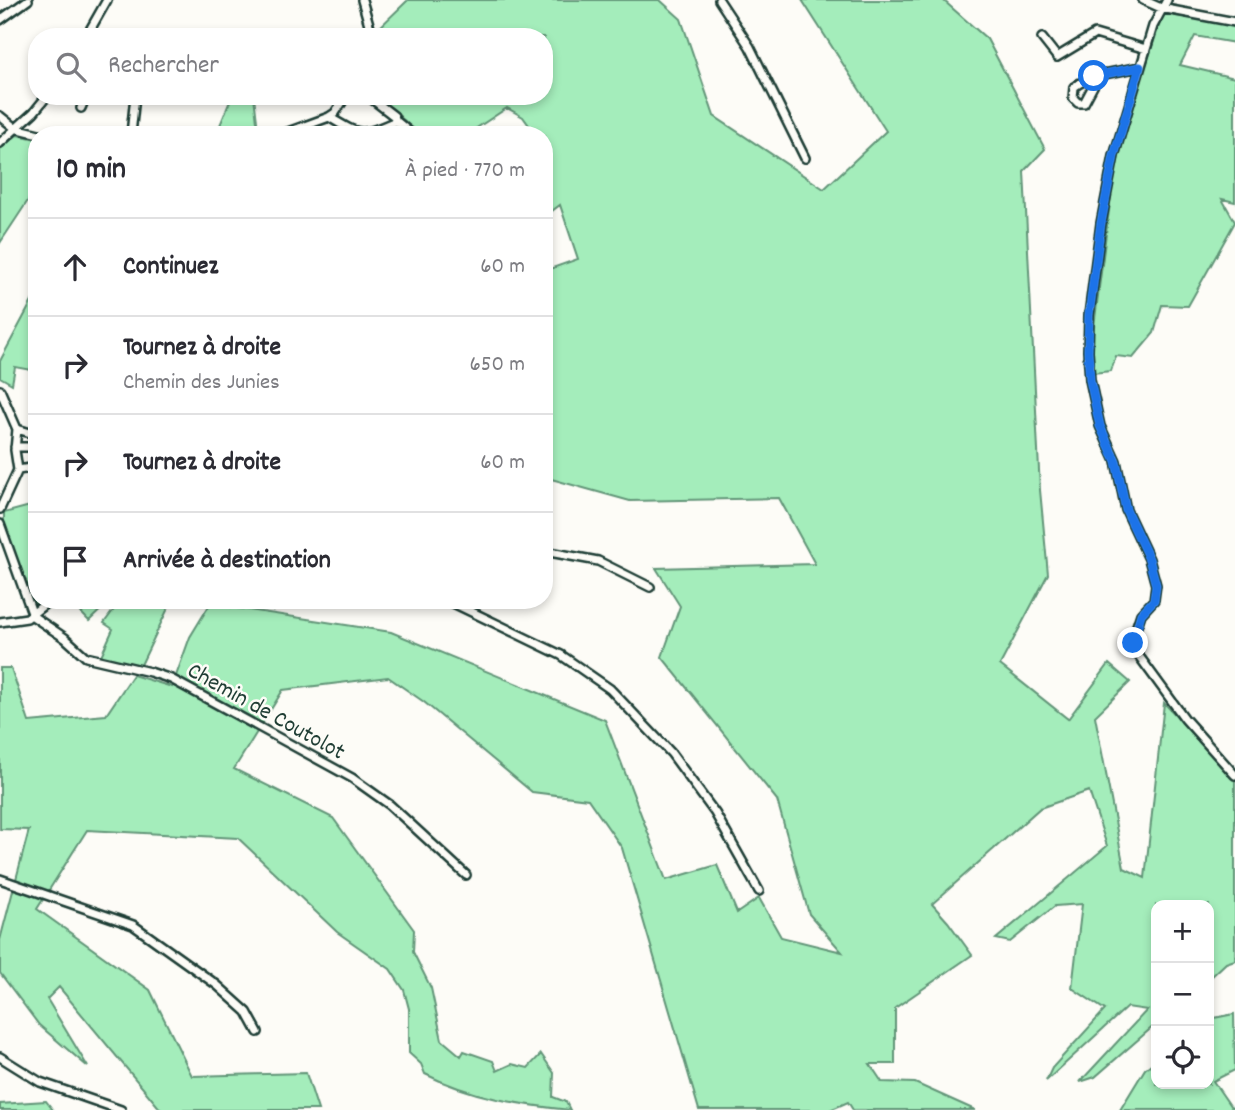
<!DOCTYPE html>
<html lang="fr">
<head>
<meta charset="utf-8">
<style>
	body { margin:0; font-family:Dekko,sans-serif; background:#f2f2f3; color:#2b2b33 }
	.controls { position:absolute; right:21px; bottom:21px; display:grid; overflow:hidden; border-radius:14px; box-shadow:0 4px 10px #0003 }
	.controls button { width:63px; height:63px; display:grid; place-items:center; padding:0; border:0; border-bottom:2px solid #e1e1e2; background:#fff; color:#2b2b33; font:35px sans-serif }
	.stop { position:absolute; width:21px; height:21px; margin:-16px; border:5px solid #1a73e8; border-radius:50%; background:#fff }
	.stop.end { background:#1a73e8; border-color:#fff; box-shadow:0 2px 7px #0008 }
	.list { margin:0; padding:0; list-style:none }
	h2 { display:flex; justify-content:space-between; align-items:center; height:91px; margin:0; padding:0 28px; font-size:30px }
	h2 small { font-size:23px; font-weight:400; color:#7c7c81 }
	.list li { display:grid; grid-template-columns:46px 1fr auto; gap:21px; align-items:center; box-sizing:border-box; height:98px; padding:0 28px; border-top:2px solid #e1e1e2 }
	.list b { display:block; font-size:26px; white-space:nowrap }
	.list p { margin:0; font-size:23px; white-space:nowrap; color:#7c7c81 }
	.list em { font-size:23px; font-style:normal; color:#7c7c81 }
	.icon { flex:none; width:38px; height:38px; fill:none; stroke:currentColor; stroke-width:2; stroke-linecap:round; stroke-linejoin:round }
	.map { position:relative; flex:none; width:1235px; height:1110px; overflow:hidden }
	.search { position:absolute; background:#fff; box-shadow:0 4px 10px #0003; left:28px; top:28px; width:525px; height:77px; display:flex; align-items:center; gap:18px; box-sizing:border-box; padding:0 24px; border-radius:28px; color:#7c7c81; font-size:26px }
	.panel { position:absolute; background:#fff; box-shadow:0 4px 10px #0003; left:28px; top:126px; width:525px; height:483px; border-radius:28px }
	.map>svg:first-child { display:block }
	.green { fill:#a4edbb; stroke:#629578; stroke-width:2 }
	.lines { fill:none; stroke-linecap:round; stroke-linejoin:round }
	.minor-casing { stroke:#1f3d34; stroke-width:12 }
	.minor { stroke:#fdfcf7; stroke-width:7 }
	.route { stroke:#1a73e8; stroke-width:9 }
	.labels { text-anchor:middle; stroke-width:5; stroke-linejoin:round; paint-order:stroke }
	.street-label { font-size:24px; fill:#1f3d34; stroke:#fdfcf7 }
</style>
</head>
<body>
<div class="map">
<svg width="1235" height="1110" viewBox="0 0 1235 1110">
	<rect width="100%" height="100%" fill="#fdfcf7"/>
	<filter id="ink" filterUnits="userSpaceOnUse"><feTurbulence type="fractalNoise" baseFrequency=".0143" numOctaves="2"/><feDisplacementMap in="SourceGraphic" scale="14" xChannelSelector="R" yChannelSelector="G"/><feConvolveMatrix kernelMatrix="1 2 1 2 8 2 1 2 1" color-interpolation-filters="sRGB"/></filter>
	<g filter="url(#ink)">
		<path class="green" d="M408,0H660L681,19L714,116L824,189L886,131L802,0H943L987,39L1045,149L1024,171L1040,490L1048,574L1000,665L1068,719L1109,664L1130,682L1095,716L1124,868L1145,878L1164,703L1235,776V960L1226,963L1209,979V905H1156V1024L1095,1077L1080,1082L1147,1010L1127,1007L1046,1081L1052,1068L1105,1010L1072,988L1082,904L1055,906L1010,942L996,939L1107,846L1089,791L1040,808L932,904L948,922L972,955L895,1008V1064H870L882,1082L915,1083L975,1110H853L848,1102L830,1110H699L622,848L588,799L532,792L424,702L388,677L283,690L234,769L333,818L414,930L413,952L431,988L442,1040L461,1056L464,1051L493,1061L497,1071L512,1064L528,1068L541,1054L554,1073L553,1097L566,1102L570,1110C520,1105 471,1097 425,1074L421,1064L409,1053V1009L404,990L390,969L337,932L238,838L87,830L37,909L150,990L192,1076L306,1073L318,1110H161L59,987L47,999L88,1067L39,1025L0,973V940L29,830L0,829V668H11L29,722L106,715L133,675L172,687L190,637L210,604L391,632L605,720L666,880L717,865L737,913L759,898L781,937L842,952L809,914L777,800L662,657L680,606L656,568L815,564L779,498L630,501L544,477V271L578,259L560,205L544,217V135H536L523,117L507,108L466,135H417L405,121L373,96H544V37H375L378,29Z
			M1163,14L1235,25V43L1195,36L1180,65L1235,78V202L1222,199L1235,222L1188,306L1162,305L1154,333L1133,358L1116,356L1111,371L1093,373L1091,350L1113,179L1132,107Z
			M232,96H254L258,130L246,135H216Z
			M17,135L37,139V187L0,243V149Z
			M37,292V371L15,367L12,384L0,377V361Z
			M37,489V600H40L33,605L4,526V513L34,505Z
			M69,600H111L89,621Z
			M121,600H172L140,667L100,658L113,629L104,623Z
			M1234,1014L1235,1070L1213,1081L1231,1107L1235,1106V1110H1120L1145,1069L1156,1060V1084H1209V1019Z
			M46,1101L53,1110H0V1104Z"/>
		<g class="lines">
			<g class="minor-casing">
				<path id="minor" d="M362,0L370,28V37
					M719,0L750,47L805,158
					M1143,0L1161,8L1235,22
					M1167,0L1153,26L1114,156L1101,223L1089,315L1088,351L1090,380L1100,426L1116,461L1126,510L1149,559L1156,585L1154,600L1141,614L1136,629L1133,643L1136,652L1185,719L1235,775
					M0,20L28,0
					M86,37L107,0
					M1042,38L1057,57L1095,34L1146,49
					M1099,75L1084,103H1078L1073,98L1074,87C1082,81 1089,78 1099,75L1140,67
					M368,96L394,116L396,121L413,135
					M81,108L86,96
					M0,116L15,128L43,135
					M329,117C362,137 361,136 396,121
					M131,134L135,96
					M128,135H142
					M280,135L329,117L335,113L346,96
					M0,143L34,112L47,96
					M0,390L17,429L37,435
					M17,429L15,450L18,470L37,467
					M15,447H37
					M0,509L18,470
					M0,524L32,613
					M544,551L598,561L650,587
					M447,600L561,655L610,689L671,753L715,813L759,891
					M31,615L65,638L86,657L150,672L171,679L352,778L390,805L466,875
					M0,622L27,618L50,600
					M0,879L133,925L217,985L247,1012L258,1032
					M0,1057L40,1082L121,1110"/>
			</g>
			<use href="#minor" class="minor"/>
		</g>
	</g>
	<g class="lines" filter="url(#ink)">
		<path class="route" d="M1094,76L1140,67L1114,156L1101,223L1089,315L1088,351L1090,380L1100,426L1116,461L1126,510L1149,559L1156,585L1154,600L1141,614L1133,643"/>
	</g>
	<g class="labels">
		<g class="street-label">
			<text transform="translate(267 710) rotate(29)" y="8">Chemin de Coutolot</text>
		</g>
	</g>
</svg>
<div class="controls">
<button>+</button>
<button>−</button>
<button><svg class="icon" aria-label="locate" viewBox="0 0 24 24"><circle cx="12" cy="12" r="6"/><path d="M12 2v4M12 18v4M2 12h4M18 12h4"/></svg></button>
</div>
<div class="stop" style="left:1094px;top:76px"></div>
<div class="stop end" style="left:1133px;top:643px"></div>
<div class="search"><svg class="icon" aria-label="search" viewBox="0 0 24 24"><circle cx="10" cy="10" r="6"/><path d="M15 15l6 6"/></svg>Rechercher</div>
<section class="panel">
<h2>10 min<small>À pied · 770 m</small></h2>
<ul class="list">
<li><svg class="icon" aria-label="ahead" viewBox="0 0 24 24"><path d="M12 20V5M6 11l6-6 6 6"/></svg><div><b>Continuez</b></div><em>60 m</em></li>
<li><svg class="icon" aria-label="right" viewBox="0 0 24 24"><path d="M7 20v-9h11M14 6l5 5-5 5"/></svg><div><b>Tournez à droite</b><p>Chemin des Junies</p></div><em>650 m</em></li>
<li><svg class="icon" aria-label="right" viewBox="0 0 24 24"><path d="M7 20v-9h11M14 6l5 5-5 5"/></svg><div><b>Tournez à droite</b></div><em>60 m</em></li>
<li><svg class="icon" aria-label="arrive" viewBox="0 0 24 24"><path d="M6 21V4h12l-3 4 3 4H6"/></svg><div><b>Arrivée à destination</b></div></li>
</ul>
</section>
</div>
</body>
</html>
